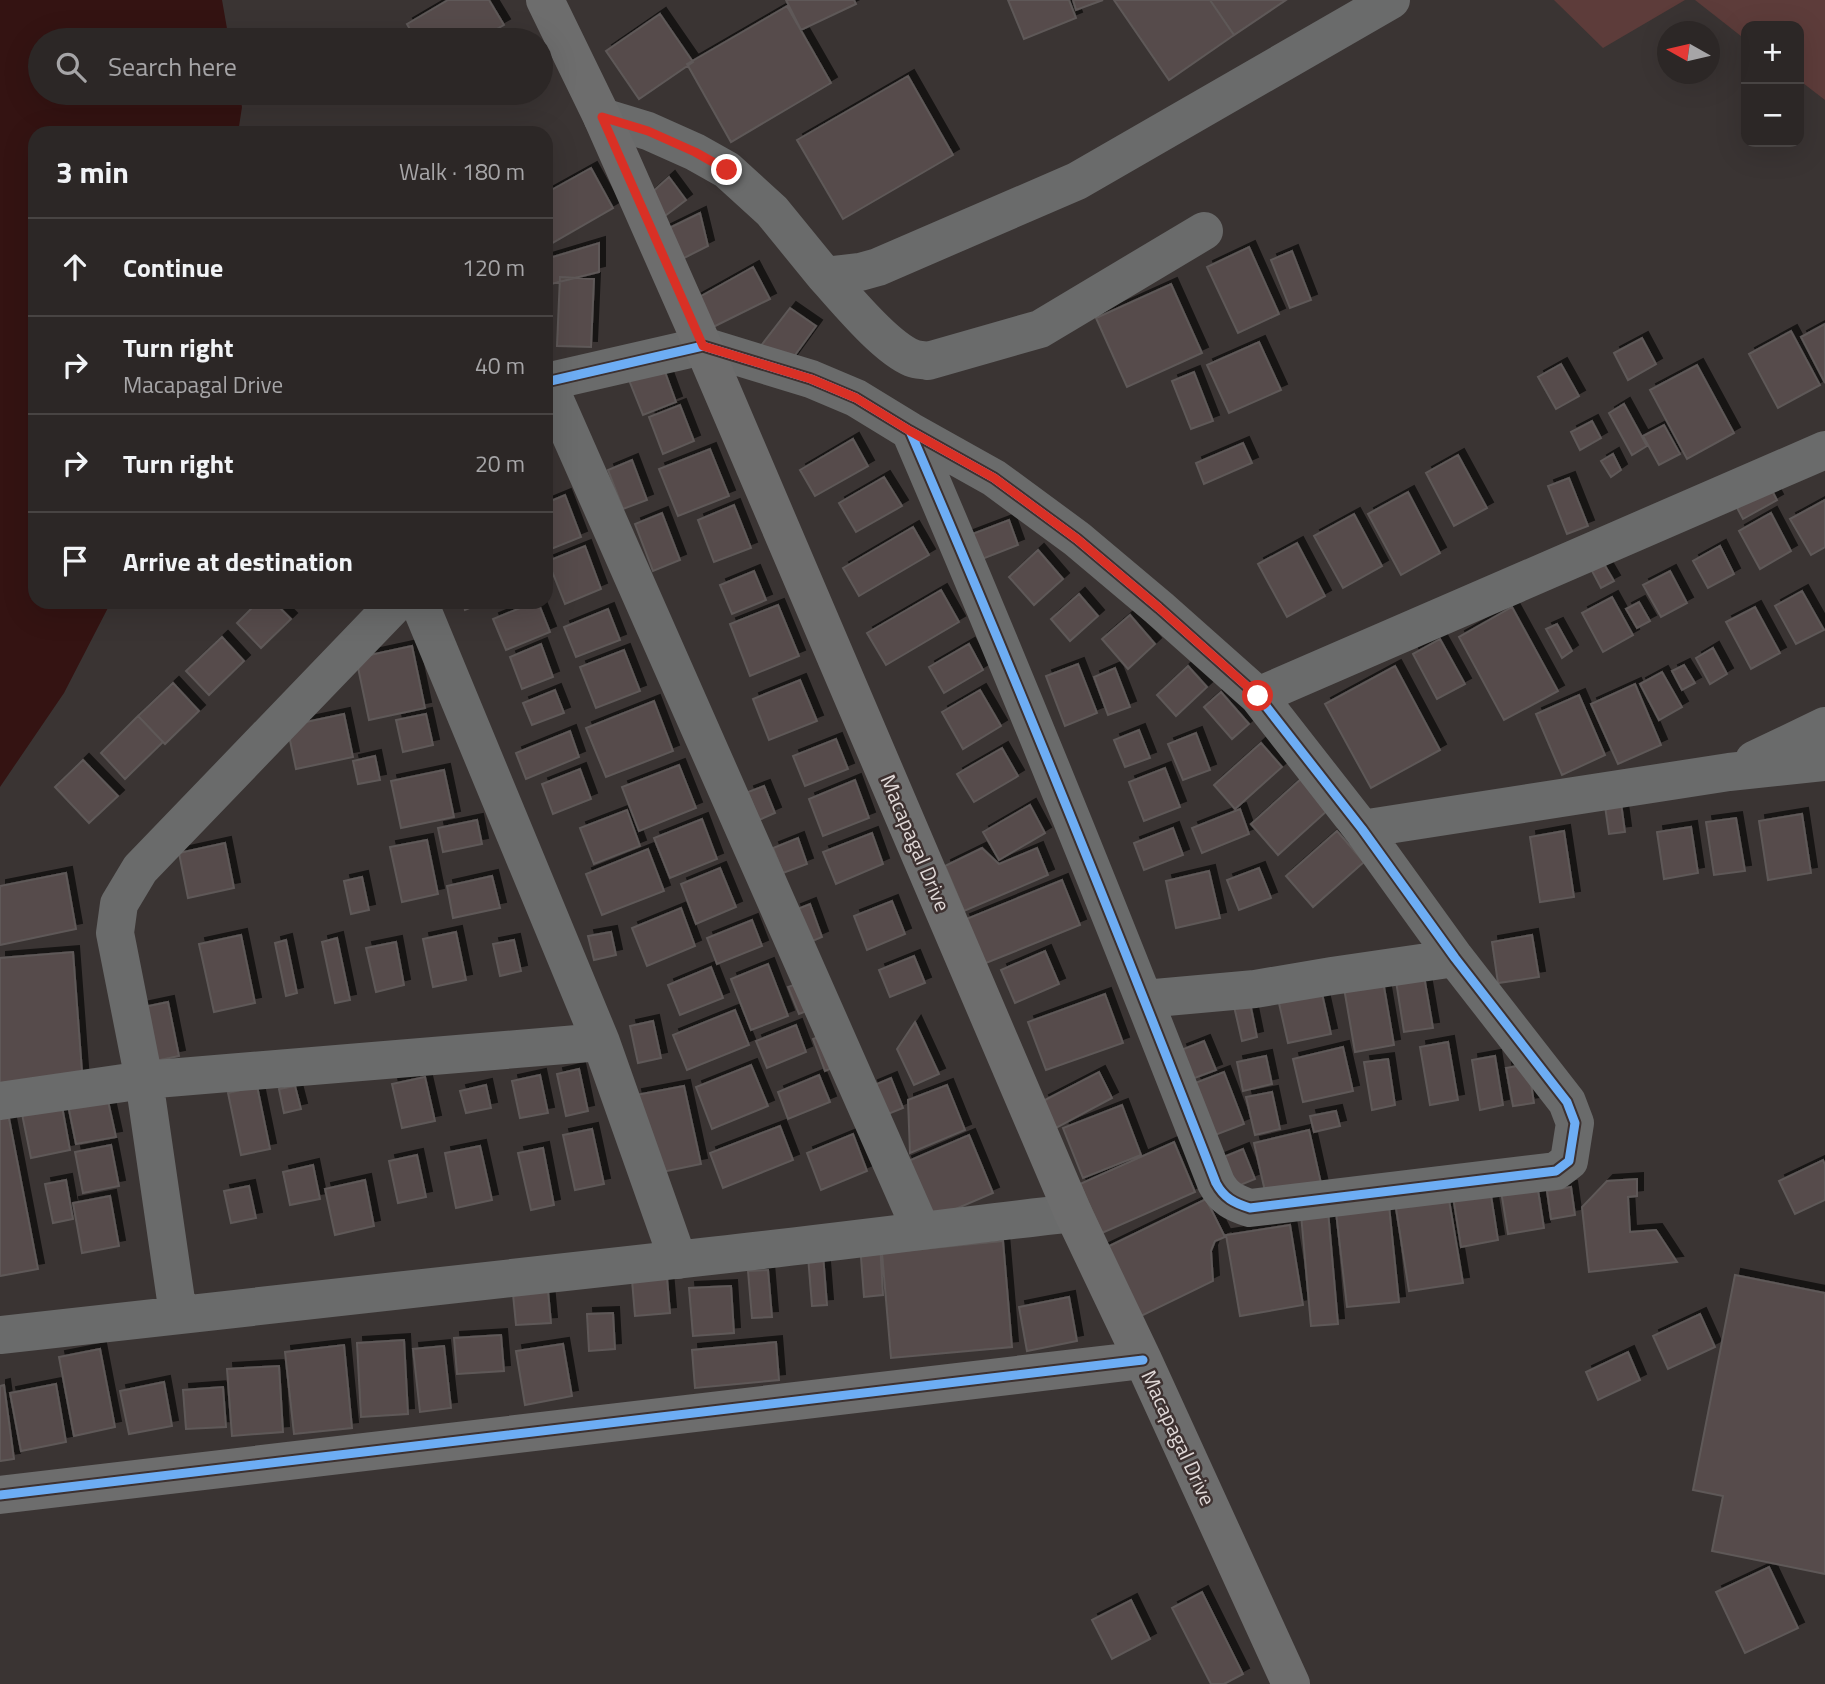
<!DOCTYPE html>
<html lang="en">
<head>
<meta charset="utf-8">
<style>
	body { margin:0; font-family:"Titillium Web",sans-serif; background:#383332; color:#f1f3f6 }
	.controls { position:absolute; right:21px; top:21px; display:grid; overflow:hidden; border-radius:14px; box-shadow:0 7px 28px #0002 }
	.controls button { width:63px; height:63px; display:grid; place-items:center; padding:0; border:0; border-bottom:2px solid #484443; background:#2c2726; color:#f1f3f6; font:35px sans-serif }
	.compass { position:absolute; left:1657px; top:21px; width:63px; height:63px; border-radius:50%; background:#2c2726; box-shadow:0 7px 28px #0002; rotate:278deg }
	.stop { position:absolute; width:21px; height:21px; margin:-16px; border:5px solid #d93025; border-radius:50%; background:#fff }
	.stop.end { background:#d93025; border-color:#fff; box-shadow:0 2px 7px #0008 }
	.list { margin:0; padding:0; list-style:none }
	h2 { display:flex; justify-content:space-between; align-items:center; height:91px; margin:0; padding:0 28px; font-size:30px }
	h2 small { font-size:23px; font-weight:400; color:#a6a5a7 }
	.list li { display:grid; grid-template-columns:46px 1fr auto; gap:21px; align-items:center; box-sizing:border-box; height:98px; padding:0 28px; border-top:2px solid #484443 }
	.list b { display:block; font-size:26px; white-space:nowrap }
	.list p { margin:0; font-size:23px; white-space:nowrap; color:#a6a5a7 }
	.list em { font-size:23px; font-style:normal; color:#a6a5a7 }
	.icon { flex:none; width:38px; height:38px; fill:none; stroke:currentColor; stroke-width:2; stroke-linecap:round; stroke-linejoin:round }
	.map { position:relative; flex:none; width:1825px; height:1684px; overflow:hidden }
	.search { position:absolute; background:#2c2726; box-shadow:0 7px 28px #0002; left:28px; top:28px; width:525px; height:77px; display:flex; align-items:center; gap:18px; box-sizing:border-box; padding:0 24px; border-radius:38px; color:#a6a5a7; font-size:26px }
	.panel { position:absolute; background:#2c2726; box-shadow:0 7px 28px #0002; left:28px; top:126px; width:525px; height:483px; border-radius:21px }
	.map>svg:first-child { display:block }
	.green { fill:#5d3c3a }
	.water { fill:#341312 }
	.building { fill:#564c4b; stroke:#5e5958; stroke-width:2; filter:url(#shadow) }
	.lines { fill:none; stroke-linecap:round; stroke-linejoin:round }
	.street { stroke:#6a6b6b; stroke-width:38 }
	.secondary { stroke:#6d6d6d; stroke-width:38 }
	.cycleway-casing { stroke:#3d3130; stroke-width:13 }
	.cycleway { stroke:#6dadf4; stroke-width:9 }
	.route { stroke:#d93025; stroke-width:9 }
	.labels { text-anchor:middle; stroke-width:5; stroke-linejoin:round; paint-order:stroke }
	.street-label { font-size:21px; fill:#e1d9d8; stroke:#3d3130 }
</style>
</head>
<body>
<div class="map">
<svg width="1825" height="1684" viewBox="0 0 1825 1684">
	<defs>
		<filter id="shadow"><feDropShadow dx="6" dy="-6" stdDeviation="0" flood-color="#0009"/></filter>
	</defs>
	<rect width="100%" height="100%" fill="#3a3433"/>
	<path class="green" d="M1554,0H1685L1603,48Z
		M1695,0H1825V100L1799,80V26H1746V40Z"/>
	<path class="water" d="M0,0H222L229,40H40V93H239L242,107L238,133H35V602H111L64,693L0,787Z"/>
	<path class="building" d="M448,0H489L504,25L477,40H416L407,24Z
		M786,0H854L856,4L801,30Z
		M1008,0H1069L1076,18L1024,39Z
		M1073,0H1103L1076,10Z
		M1114,0H1210L1234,35L1169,80Z
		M1210,0H1286L1234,35Z
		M787,6L831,83L731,142L687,64Z
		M660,14L693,62L639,99L606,51Z
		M908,76L953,155L843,219L797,140Z
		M591,168L613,208L547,246L546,244V193Z
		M669,177L686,200L661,219L649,195Z
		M700,213L708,246L676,262L665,230Z
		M599,243V272L547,285L546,259Z
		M1249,247L1279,314L1238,333L1207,267Z
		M1292,251L1311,300L1290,308L1271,260Z
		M753,267L770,299L707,330L696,299Z
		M560,277L594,279L591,347L557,346Z
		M1171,284L1202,353L1127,387L1096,318Z
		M790,308L816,326L790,362L760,347Z
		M1825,324V383L1801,337Z
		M1791,331L1820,385L1778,408L1749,354Z
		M1642,338L1656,364L1628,380L1614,353Z
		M1259,342L1281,390L1229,413L1207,365Z
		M661,361L676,402L643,415L627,375Z
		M1561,364L1579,396L1556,409L1538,377Z
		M1697,365L1734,433L1687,459L1650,390Z
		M1194,372L1213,421L1191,429L1172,381Z
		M1624,404L1647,446L1632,455L1609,413Z
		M680,405L694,441L663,454L649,417Z
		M1592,421L1601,438L1580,450L1571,432Z
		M1664,425L1680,454L1659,465L1643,436Z
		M853,439L868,466L815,496L800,470Z
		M1243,443L1252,463L1204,484L1196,463Z
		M710,449L729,496L678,516L659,469Z
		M1613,454L1621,470L1611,477L1601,461Z
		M1458,455L1487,508L1454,526L1426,473Z
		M632,460L647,500L623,509L608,470Z
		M884,477L902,506L856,532L839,503Z
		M1569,478L1588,526L1567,534L1548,486Z
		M1768,483L1777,500L1743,519L1734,502Z
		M1408,492L1440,553L1401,575L1368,514Z
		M565,495L581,537L546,551V503Z
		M1825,500V547L1811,555L1790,519Z
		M734,505L751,548L714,562L698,520Z
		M662,513L680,560L653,571L635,524Z
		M1771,513L1791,551L1760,569L1739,531Z
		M1354,514L1382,566L1343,588L1314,536Z
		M1009,520L1018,545L977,561L967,536Z
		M913,527L929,555L859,596L843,568Z
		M1297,543L1325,596L1287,617L1258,564Z
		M585,546L601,589L565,604L548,561Z
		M1720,546L1734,574L1708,588L1693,561Z
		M1038,550L1063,579L1034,605L1009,577Z
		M1604,564L1614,581L1601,588L1592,571Z
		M754,571L766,600L732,614L720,585Z
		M1670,571L1687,603L1661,617L1643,585Z
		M941,590L959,622L886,665L867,633Z
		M1802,591L1824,630L1796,644L1775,606Z
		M1079,594L1098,616L1070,641L1051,619Z
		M1612,597L1633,635L1603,652L1582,613Z
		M258,602H274L291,619L261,648L237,623Z
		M463,602H484L465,610Z
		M535,602H538L550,632L506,650L493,619Z
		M1639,602L1650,621L1637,628L1626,609Z
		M778,605L799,656L750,676L730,624Z
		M1512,607L1558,691L1504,720L1459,637Z
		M1755,607L1780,653L1751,669L1726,622Z
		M608,609L620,640L576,657L564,627Z
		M1130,615L1155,644L1128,669L1102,639Z
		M1557,624L1572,651L1562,658L1546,629Z
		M222,637L244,661L209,695L186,671Z
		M1440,639L1465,684L1437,699L1413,654Z
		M541,644L553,677L522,689L510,657Z
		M969,644L983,670L944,693L929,667Z
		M412,646L425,708L369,720L356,658Z
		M1713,648L1727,674L1710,684L1696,658Z
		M624,650L640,691L596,708L580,667Z
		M1078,664L1097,713L1065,726L1046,676Z
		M1684,665L1695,683L1682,690L1672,671Z
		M1188,666L1207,687L1176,716L1157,695Z
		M1395,666L1440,750L1371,788L1325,704Z
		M1115,668L1130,707L1108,715L1094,677Z
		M1662,672L1682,707L1659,720L1640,684Z
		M800,680L817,721L769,740L753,699Z
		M173,683L199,711L165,744L138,716Z
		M1635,684L1661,745L1618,764L1591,704Z
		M555,690L564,713L532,725L523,703Z
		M980,690L1001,726L963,749L942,712Z
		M1221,692L1249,724L1232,739L1204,707Z
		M1579,695L1605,755L1562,775L1536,714Z
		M654,701L673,751L606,777L586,728Z
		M344,714L353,757L296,769L287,726Z
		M426,714L433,745L403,752L396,720Z
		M138,716L163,742L125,779L101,753Z
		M1139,730L1150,758L1125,767L1114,740Z
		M570,731L579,757L526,779L516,753Z
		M1196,733L1210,770L1183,780L1168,744Z
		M836,739L848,769L805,786L793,756Z
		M1261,743L1282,767L1235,809L1214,785Z
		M1002,748L1018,776L974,802L957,774Z
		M375,756L380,780L358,784L353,761Z
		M83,760L118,796L89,823L55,787Z
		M679,765L696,808L639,831L622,787Z
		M1165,768L1180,807L1144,821L1129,782Z
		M580,769L591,799L553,814L542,784Z
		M444,770L454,817L401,828L391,781Z
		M1302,778L1329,809L1278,855L1251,824Z
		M855,780L869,818L823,836L809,799Z
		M764,786L775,813L759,820L748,792Z
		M1620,796L1625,832L1609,834L1604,799Z
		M1030,805L1045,833L999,860L983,832Z
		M1240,809L1249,834L1202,853L1192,828Z
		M627,810L640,846L594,864L580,828Z
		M1802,814L1811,873L1768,880L1759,821Z
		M1736,818L1745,871L1714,875L1706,822Z
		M702,819L717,859L670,878L654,838Z
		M477,820L482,844L443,852L438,828Z
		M1691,827L1698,873L1664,879L1657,832Z
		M1173,828L1183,855L1144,870L1134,843Z
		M1337,831L1364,862L1313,907L1286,876Z
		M1564,831L1574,897L1540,902L1530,837Z
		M872,833L883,864L836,884L823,852Z
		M798,838L807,864L783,873L773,848Z
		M427,840L438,894L402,902L390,847Z
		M225,843L234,888L188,898L179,853Z
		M982,848L999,864L1037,848L1048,875L964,911L945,866Z
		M648,849L664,891L602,915L586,874Z
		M720,868L736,907L696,924L681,884Z
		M1259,868L1271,898L1239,910L1227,880Z
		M1209,871L1220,918L1176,928L1166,881Z
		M66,873L76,929L0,945V886Z
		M492,876L500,908L453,918L447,886Z
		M362,877L369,910L351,914L344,881Z
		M1062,880L1080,925L981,965L964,920Z
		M892,901L905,934L867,950L854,916Z
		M810,904L822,937L808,943L795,910Z
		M681,908L695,946L647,966L632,928Z
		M752,920L762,946L717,964L707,938Z
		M456,932L466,980L433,987L423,939Z
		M611,932L616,955L594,960L588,936Z
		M241,935L255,1003L214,1012L199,944Z
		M1532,935L1539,977L1498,983L1492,942Z
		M337,938L350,1000L335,1003L322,942Z
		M286,940L297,993L286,996L275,943Z
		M514,940L521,971L500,976L493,944Z
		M396,942L404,985L376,992L366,948Z
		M1045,951L1059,984L1015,1003L1001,970Z
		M73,952L83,1085L0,1092V958Z
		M914,956L925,983L890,997L879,970Z
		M768,964L788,1016L751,1030L731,979Z
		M711,967L723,998L680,1015L668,985Z
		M1424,976L1433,1028L1404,1032L1396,981Z
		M807,980L817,1007L799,1014L788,987Z
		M1319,980L1331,1034L1288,1043L1276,990Z
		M1383,981L1394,1045L1355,1052L1344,988Z
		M1105,994L1123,1043L1046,1070L1028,1022Z
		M1249,998L1257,1037L1242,1041L1233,1002Z
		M168,1002L179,1056L150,1062L139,1008Z
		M735,1010L749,1045L687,1070L673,1035Z
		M653,1021L661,1058L638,1063L630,1026Z
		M915,1022L939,1074L914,1085L897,1049Z
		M796,1025L806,1052L767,1068L756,1041Z
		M830,1032L842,1064L825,1071L813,1039Z
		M1204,1041L1216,1070L1192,1079L1181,1050Z
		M1448,1042L1458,1100L1430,1105L1420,1047Z
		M1343,1047L1353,1091L1303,1102L1293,1059Z
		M1266,1056L1272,1084L1243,1091L1237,1062Z
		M1495,1056L1503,1105L1480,1110L1472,1060Z
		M1388,1059L1395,1105L1372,1110L1364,1062Z
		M1528,1064L1534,1103L1513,1106L1506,1068Z
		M751,1065L768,1106L712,1129L696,1087Z
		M579,1069L588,1111L566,1116L557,1074Z
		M1099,1072L1112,1098L1056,1128L1043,1101Z
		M1224,1072L1244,1124L1215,1135L1195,1083Z
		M540,1075L548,1113L520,1118L512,1081Z
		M819,1075L830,1102L788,1119L778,1092Z
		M425,1077L435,1121L402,1128L392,1084Z
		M891,1078L903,1108L883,1116L872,1086Z
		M486,1085L491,1108L466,1113L460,1091Z
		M947,1085L965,1130L910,1153L908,1100Z
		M257,1086L270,1149L241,1155L228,1093Z
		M295,1086L301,1109L284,1113L279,1089Z
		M684,1086L701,1164L652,1174L636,1095Z
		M106,1092L116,1137L76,1144L67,1100Z
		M1272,1092L1280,1129L1255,1135L1246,1097Z
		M61,1101L70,1150L31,1158L21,1109Z
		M1122,1105L1141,1155L1083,1178L1063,1128Z
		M7,1108L38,1269L0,1276V1109Z
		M1336,1111L1340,1126L1314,1132L1310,1116Z
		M780,1126L793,1160L723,1188L710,1153Z
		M592,1129L604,1184L575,1190L563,1135Z
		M1309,1130L1322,1188L1267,1200L1254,1143Z
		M853,1134L867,1171L821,1190L807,1153Z
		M969,1135L993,1193L930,1220L906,1162Z
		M1174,1142L1195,1192L1102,1233L1080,1184Z
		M111,1145L119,1186L83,1193L75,1152Z
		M480,1146L492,1200L456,1208L445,1153Z
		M543,1148L554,1205L531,1210L518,1153Z
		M1243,1149L1255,1179L1228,1190L1216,1160Z
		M417,1155L426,1197L398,1203L389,1161Z
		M1823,1160L1825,1165V1200L1795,1214L1779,1181Z
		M313,1165L320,1199L290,1205L283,1172Z
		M1637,1179V1196L1628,1197L1630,1232L1656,1230L1677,1262L1589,1272L1582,1207L1607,1181Z
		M66,1180L73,1219L53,1223L45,1184Z
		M365,1180L374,1226L335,1235L325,1189Z
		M1489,1183L1498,1240L1461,1247L1452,1190Z
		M1537,1184L1544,1228L1508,1234L1501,1191Z
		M249,1186L256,1218L231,1223L224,1191Z
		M1571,1187L1575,1215L1551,1219L1547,1191Z
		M1448,1194L1463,1283L1409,1291L1395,1202Z
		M110,1196L119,1246L82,1253L73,1203Z
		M1206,1199L1225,1237L1215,1241L1211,1251L1213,1281L1137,1318L1103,1249Z
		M1389,1206L1399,1302L1347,1307L1336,1212Z
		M1328,1211L1338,1324L1311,1326L1301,1214Z
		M1290,1225L1303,1305L1240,1316L1226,1235Z
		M1003,1241L1012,1347L891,1358L882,1253Z
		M880,1243L883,1295L864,1297L860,1244Z
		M823,1255L827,1305L812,1306L808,1256Z
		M768,1270L772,1317L752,1318L748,1271Z
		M1735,1275L1825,1293V1574L1712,1551L1723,1496L1693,1490Z
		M667,1278L670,1313L635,1316L632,1280Z
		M731,1286L734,1333L693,1336L689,1288Z
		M548,1291L551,1323L516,1325L513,1294Z
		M1069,1297L1077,1341L1027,1351L1019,1307Z
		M613,1313L615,1349L589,1351L587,1314Z
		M1700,1314L1715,1347L1668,1369L1653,1336Z
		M501,1335L504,1371L457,1374L454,1338Z
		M404,1340L408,1414L361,1417L357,1343Z
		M776,1342L779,1380L695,1388L692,1350Z
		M563,1344L572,1396L525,1405L516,1351Z
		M344,1345L352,1428L294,1434L285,1352Z
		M444,1346L451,1408L420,1412L413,1349Z
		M100,1349L115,1427L74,1436L59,1357Z
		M1628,1352L1640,1380L1598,1400L1586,1372Z
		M279,1366L283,1432L232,1436L227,1369Z
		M164,1382L172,1426L129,1434L120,1391Z
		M56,1384L66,1442L21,1451L10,1393Z
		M4,1385L14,1459L0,1461V1386Z
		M223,1387L226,1427L186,1429L183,1390Z
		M1769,1567L1798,1628L1745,1653L1716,1592Z
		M1202,1592L1243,1674L1224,1684H1211L1172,1608Z
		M1131,1600L1150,1639L1112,1659L1092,1620Z"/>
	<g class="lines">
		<path class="street" d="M602,117L648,131L695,152L727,170L772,211L825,276
			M1204,231L1040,329L928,361C923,360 917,360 912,358C885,347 846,299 825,276L860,272L878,267L1077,181L1391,0
			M546,382L703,346L811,379L856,398L910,431L994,478L1077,539L1159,608L1258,696L1362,829L1455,958L1567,1102L1575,1123L1569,1161L1556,1171L1250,1208C1234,1203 1224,1198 1216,1183C1118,931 1017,680 910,431
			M547,382L921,1230
			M419,602L601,1042L678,1260
			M1258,696L1825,450
			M1754,760L1825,726
			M1362,829L1729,772L1825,762
			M1144,999L1255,989L1332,976L1455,958
			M0,1101L144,1080L601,1042
			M178,1314L144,1080L115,933L119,904L140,869L397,602
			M0,1335C224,1308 449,1285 674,1260C807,1246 940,1228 1073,1213"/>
		<path class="secondary" d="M545,0L602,117L703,346L1073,1213L1143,1360L1291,1684
			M0,1495L1143,1360"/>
		<g class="cycleway-casing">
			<path id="cycleway" d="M546,382L703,346L811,379L856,398L910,431L994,478L1077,539L1159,608L1258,696L1362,829L1455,958L1567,1102L1575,1123L1569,1161L1556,1171L1250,1208C1234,1203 1224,1198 1216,1183C1118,931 1017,680 910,431
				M0,1495L1143,1360"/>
		</g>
		<use href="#cycleway" class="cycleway"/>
	</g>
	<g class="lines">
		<path class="route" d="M727,170L695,152L648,131L602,117L703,346L811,379L856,398L910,431L994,478L1077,539L1159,608L1258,696"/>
	</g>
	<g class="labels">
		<g class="street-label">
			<text transform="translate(915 843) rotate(67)" y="7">Macapagal Drive</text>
			<text transform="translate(1178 1438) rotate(65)" y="7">Macapagal Drive</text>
		</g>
	</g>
</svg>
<div class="controls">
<button>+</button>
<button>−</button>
</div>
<svg class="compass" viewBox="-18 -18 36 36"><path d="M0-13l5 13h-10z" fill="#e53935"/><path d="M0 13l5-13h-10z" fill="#a6a5a7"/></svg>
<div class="stop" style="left:1258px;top:696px"></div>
<div class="stop end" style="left:727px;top:170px"></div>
<div class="search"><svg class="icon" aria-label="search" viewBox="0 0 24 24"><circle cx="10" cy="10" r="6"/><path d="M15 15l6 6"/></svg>Search here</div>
<section class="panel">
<h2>3 min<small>Walk · 180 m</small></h2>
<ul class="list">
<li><svg class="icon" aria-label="ahead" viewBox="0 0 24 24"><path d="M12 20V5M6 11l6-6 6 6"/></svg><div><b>Continue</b></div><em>120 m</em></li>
<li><svg class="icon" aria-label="right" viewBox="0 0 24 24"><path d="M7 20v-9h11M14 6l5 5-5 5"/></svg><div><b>Turn right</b><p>Macapagal Drive</p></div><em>40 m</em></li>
<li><svg class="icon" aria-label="right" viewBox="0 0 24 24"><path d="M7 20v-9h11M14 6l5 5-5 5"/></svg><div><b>Turn right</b></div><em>20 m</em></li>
<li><svg class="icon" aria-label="arrive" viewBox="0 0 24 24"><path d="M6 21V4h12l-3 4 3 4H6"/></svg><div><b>Arrive at destination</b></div></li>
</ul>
</section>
</div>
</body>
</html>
